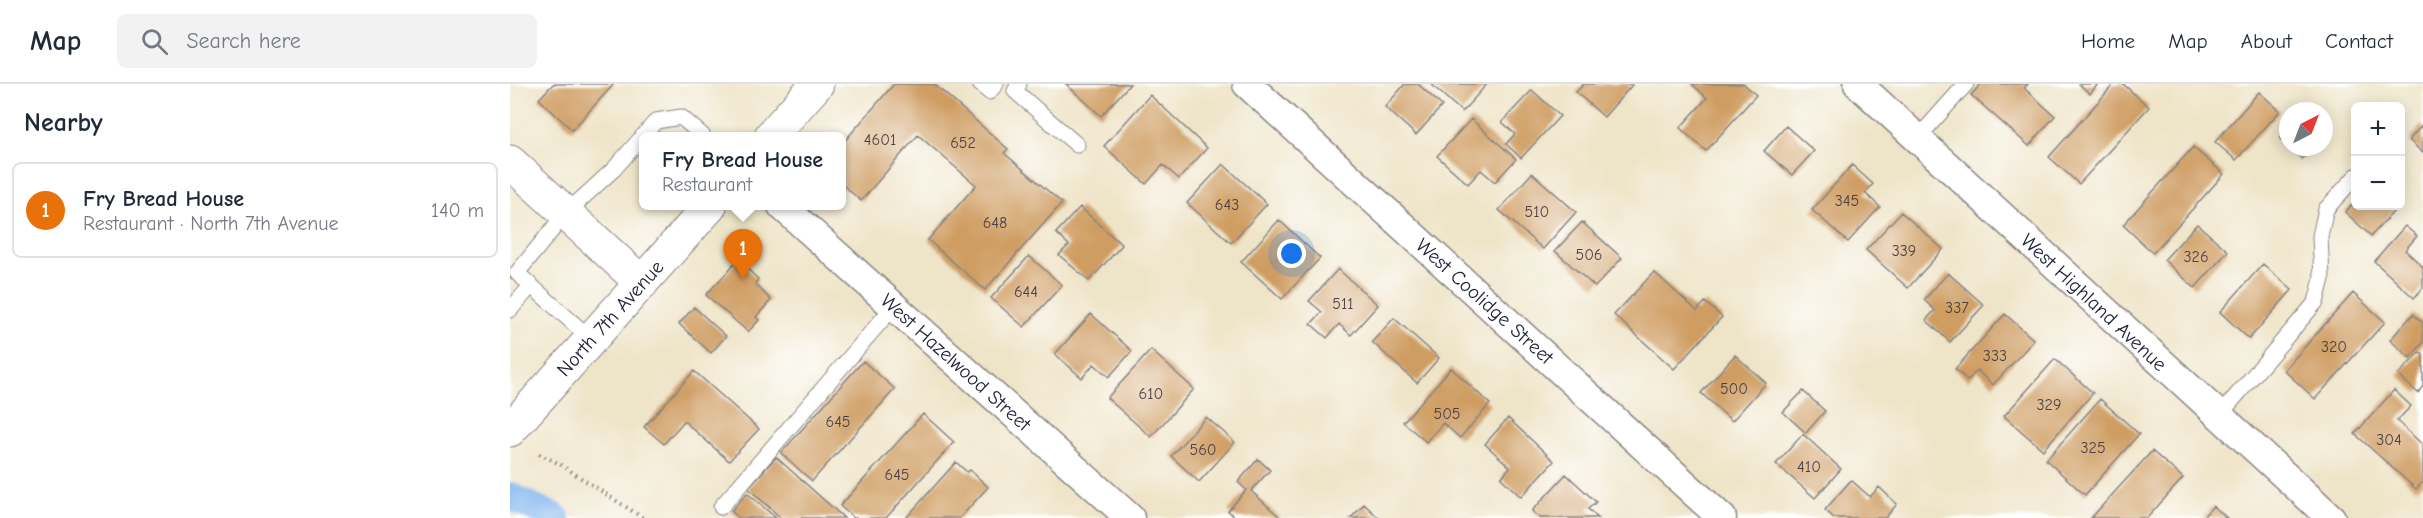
<!DOCTYPE html>
<html lang="en">
<head>
<meta charset="utf-8">
<style>
	body { margin:0; font-family:"Comic Neue",sans-serif; background:#f2f2f3; color:#1f2937 }
	.controls { position:absolute; right:18px; top:18px; display:grid; overflow:hidden; border-radius:9px; box-shadow:0 3px 15px #0003 }
	.controls button { width:54px; height:54px; display:grid; place-items:center; padding:0; border:0; border-bottom:2px solid #e0e1e3; background:#fff; color:#1f2937; font:30px sans-serif }
	.compass { position:absolute; left:1769px; top:18px; width:54px; height:54px; border-radius:50%; background:#fff; box-shadow:0 3px 15px #0003; rotate:42deg }
	.you { position:absolute; left:782px; top:170px; width:21px; height:21px; margin:-15px; border:4px solid #fff; border-radius:50%; background:#1a73e8; box-shadow:0 0 0 9px #1a73e833 }
	.badge { display:grid; place-items:center; width:39px; height:39px; border-radius:50%; background:#111827; color:#fff; font-size:20px; font-weight:700 }
	.pin { position:absolute; translate:-50% -50px; filter:drop-shadow(0 2px 3px #0008) }
	.pin::after { content:''; position:absolute; top:32px; width:21px; height:18px; background:inherit; clip-path:polygon(0 0,100% 0,50% 100%) }
	.popup { position:absolute; left:129px; top:48px; width:207px; height:78px; box-sizing:border-box; display:grid; place-content:center; border-radius:9px; background:#fff; filter:drop-shadow(0 2px 4px #0005); font-size:20px; white-space:nowrap; color:#747a83 }
	.popup b { font-size:22px; color:#1f2937 }
	.popup::after { content:''; position:absolute; left:50%; top:100%; margin-left:-12px; border:12px solid transparent; border-top-color:#fff }
	.list { margin:0; padding:0; list-style:none }
	h2 { display:flex; justify-content:space-between; align-items:center; height:78px; margin:0; padding:0 24px; font-size:26px }
	h2 small { font-size:20px; font-weight:400; color:#747a83 }
	.list li { display:grid; grid-template-columns:39px 1fr auto; gap:18px; align-items:center; box-sizing:border-box; height:96px; margin:0 12px 12px; padding:0 12px; border:2px solid #e0e1e3; border-radius:9px }
	.list b { display:block; font-size:22px; white-space:nowrap }
	.list p { margin:0; font-size:20px; white-space:nowrap; color:#747a83 }
	.list em { font-size:20px; font-style:normal; color:#747a83 }
	.icon { flex:none; width:33px; height:33px; fill:none; stroke:currentColor; stroke-width:2; stroke-linecap:round; stroke-linejoin:round }
	.map { position:relative; flex:none; width:1913px; height:434px; overflow:hidden }
	header { display:flex; align-items:center; gap:36px; box-sizing:border-box; height:84px; padding:0 30px; background:#fff; border-bottom:2px solid #e0e1e3 }
	header strong { font-size:28px }
	nav { display:flex; gap:33px; margin-inline-start:auto; font-size:21px }
	.search { width:420px; height:54px; background:#f2f2f3; display:flex; align-items:center; gap:15px; box-sizing:border-box; padding:0 21px; border-radius:9px; color:#747a83; font-size:22px }
	main { display:flex }
	aside { flex:1; background:#fff }
	.map>svg:first-child { display:block }
	.lines { fill:none; stroke-linecap:round; stroke-linejoin:round }
	.canal { stroke:#7eb3ec; stroke-width:28 }
	.building { fill:#cf9d62 }
	.lane-casing { stroke:#888381; stroke-width:17 }
	.street-casing { stroke:#888381; stroke-width:31 }
	.secondary-casing { stroke:#888381; stroke-width:35 }
	.path { stroke:#888381; stroke-width:4; stroke-dasharray:1.5 4.5; stroke-linecap:butt }
	.lane { stroke:#fff; stroke-width:15 }
	.street { stroke:#fff; stroke-width:28 }
	.secondary { stroke:#fff; stroke-width:33 }
	.labels { text-anchor:middle; stroke-width:4.5; stroke-linejoin:round; paint-order:stroke }
	.number-label { font-size:16px; fill:#4d4145 }
	.street-label { font-size:20px; fill:#22223b; stroke:#fff }
</style>
</head>
<body>
<header>
<strong>Map</strong>
<div class="search"><svg class="icon" aria-label="search" viewBox="0 0 24 24"><circle cx="10" cy="10" r="6"/><path d="M15 15l6 6"/></svg>Search here</div>
<nav><a>Home</a><a>Map</a><a>About</a><a>Contact</a></nav>
</header>
<main>
<aside>
<h2>Nearby<small></small></h2>
<ul class="list">
<li><span class="badge" style="background:#e8710a">1</span><div><b>Fry Bread House</b><p>Restaurant · North 7th Avenue</p></div><em>140 m</em></li>
</ul>
</aside>
<div class="map">
<svg width="1913" height="434" viewBox="0 0 1913 434">
	<rect width="100%" height="100%" fill="#fff"/>
	<filter id="ink" filterUnits="userSpaceOnUse"><feTurbulence type="fractalNoise" baseFrequency=".0167" numOctaves="2"/><feDisplacementMap in="SourceGraphic" scale="12" xChannelSelector="R" yChannelSelector="G"/><feConvolveMatrix kernelMatrix="1 2 1 2 8 2 1 2 1" color-interpolation-filters="sRGB"/></filter>
	<filter id="wash" filterUnits="userSpaceOnUse"><feTurbulence type="fractalNoise" baseFrequency=".008" numOctaves="4" result="noise"/><feDisplacementMap in="SourceGraphic" scale="24" xChannelSelector="R" yChannelSelector="G"/><feGaussianBlur stdDeviation="1.35" result="paint"/><feColorMatrix in="noise" values="0 0 0 0 0 0 0 0 0 0 0 0 0 0 0 0 0 1.4 0 .05"/><feComposite in="paint" operator="in"/></filter>
	<g filter="url(#wash)">
		<rect width="100%" height="100%" fill="#eee4c7"/>
		<g class="lines">
			<path class="canal" d="M0,412L46,434"/>
		</g>
		<g id="blocks">
			<path class="building" d="M43,0H104L62,46L29,15Z
				M384,0H424L498,65L494,69L552,119L475,206L418,156L466,101L408,51L351,117L332,100V60Z
				M556,0H620L591,32Z
				M895,0H908L932,22L906,51L875,23Z
				M921,0H977L952,28Z
				M1074,0H1121L1122,1L1094,33L1066,8Z
				M1182,0H1234L1246,11L1196,67L1170,44L1197,14Z
				M1471,0H1518L1514,4L1545,32L1519,62L1461,11Z
				M1569,0H1588L1580,10Z
				M1604,0H1613L1639,23L1569,100L1539,73Z
				M1022,6L1050,32L1011,74L996,60L1005,50L992,38Z
				M1749,8L1770,27L1726,76L1705,58Z
				M640,11L697,64L669,95L653,81L636,100L594,62Z
				M961,35L1006,75L985,98L971,86L958,100L927,72Z
				M1913,40V69L1899,56Z
				M1276,42L1304,67L1282,91L1254,67Z
				M1778,45V62L1770,55Z
				M1683,63L1714,90L1643,169L1613,141Z
				M1779,63H1802L1792,75Z
				M713,80L757,120L721,159L677,119Z
				M1342,81L1363,100L1355,109L1370,123L1338,158L1302,126Z
				M1022,89L1066,128L1033,165L989,126Z
				M1846,117V122H1884L1887,124L1861,152L1835,128Z
				M570,123L612,161L579,197L549,171L559,161L546,149Z
				M1391,128L1433,165L1398,204L1356,166Z
				M769,136L810,174L772,215L731,178Z
				M1072,138L1112,174L1085,203L1045,167Z
				M1687,140L1718,167L1685,204L1654,176Z
				M1895,142L1907,152L1895,166L1913,183V204L1904,214L1864,177Z
				M519,172L552,201L514,243L481,214Z
				M228,176L248,195L245,200L261,216L246,233L249,236L238,248L196,211Z
				M1753,180L1782,206L1739,255L1710,228Z
				M828,185L868,221L841,251L829,240L817,254L801,240L812,228L799,217Z
				M1144,188L1187,227L1195,218L1212,233L1164,285L1104,231Z
				M1438,189L1474,221L1440,258L1416,236L1425,226L1414,216Z
				M1843,209L1875,238L1805,315L1774,286Z
				M184,223L216,252L201,269L169,240Z
				M581,230L622,267L599,293L584,280L572,294L545,270Z
				M1495,230L1524,256L1483,301L1467,286L1458,297L1445,285Z
				M1903,230L1913,239V259L1900,274L1880,256Z
				M884,234L929,274L907,299L862,258Z
				M641,266L684,305L641,353L597,314Z
				M1910,268L1913,271V302L1908,309L1888,291Z
				M1225,271L1256,299L1222,337L1191,309Z
				M1545,275L1583,309L1533,366L1494,332Z
				M353,277L385,305L302,397L271,369Z
				M941,284L980,320L950,354L933,339L916,358L893,338Z
				M184,287L249,345L219,377L174,337L154,360L134,343Z
				M1884,306L1901,322L1887,337L1913,361V398L1906,405L1845,350Z
				M1293,307L1315,327L1296,349L1273,328Z
				M1590,315L1629,350L1575,411L1536,376Z
				M413,330L444,358L376,434H344L330,422Z
				M696,333L725,358L689,398L661,372Z
				M998,334L1044,377L1011,413L991,394L1000,383L975,360Z
				M1293,350L1331,385L1305,414L1266,380Z
				M1642,367L1673,394L1637,434H1581Z
				M266,373L334,434H271L238,404Z
				M748,375L760,386L741,407L771,434H726L718,427L736,406L728,398Z
				M446,378L457,388L460,386L478,403L450,434H396Z
				M1056,390L1086,418L1078,425L1088,434H1030L1022,427Z
				M1341,396L1360,413L1369,403L1387,420L1375,434H1324L1315,426Z
				M237,409L266,434H229L221,427Z
				M854,420L869,434H841Z
				M1703,422L1717,434H1692Z"/>
		</g>
	</g>
	<g filter="url(#ink)">
		<use href="#blocks" fill-opacity="0" stroke="#888381" stroke-width="1.5"/>
		<g class="lines">
			<g class="lane-casing">
				<path id="lane" d="M470,0L479,8L486,0
					M509,0L505,7L567,61
					M1407,55L1456,0
					M0,226L21,202
					M81,255L7,189L56,129L104,85L146,37L171,33L193,52
					M1709,332L1806,218L1812,195L1810,152L1816,125L1846,92
					M211,423L384,222"/>
			</g>
			<g class="street-casing">
				<path id="street" d="M737,0L1212,434
					M1348,0L1821,434
					M272,122L620,434"/>
			</g>
			<g class="secondary-casing">
				<path id="secondary" d="M261,52L307,0
					M0,78L132,199
					M0,346L200,122"/>
			</g>
			<path class="path" d="M29,370L48,379L133,434"/>
			<use href="#lane" class="lane"/>
			<use href="#street" class="street"/>
			<use href="#secondary" class="secondary"/>
		</g>
	</g>
	<g class="labels">
		<g class="number-label">
			<text x="370" y="61">4601</text>
			<text x="453" y="64">652</text>
			<text x="1337" y="122">345</text>
			<text x="717" y="126">643</text>
			<text x="1027" y="133">510</text>
			<text x="485" y="144">648</text>
			<text x="1394" y="172">339</text>
			<text x="1079" y="176">506</text>
			<text x="1686" y="178">326</text>
			<text x="516" y="213">644</text>
			<text x="833" y="225">511</text>
			<text x="1447" y="229">337</text>
			<text x="1824" y="268">320</text>
			<text x="1485" y="277">333</text>
			<text x="1224" y="310">500</text>
			<text x="641" y="315">610</text>
			<text x="1539" y="326">329</text>
			<text x="937" y="335">505</text>
			<text x="328" y="343">645</text>
			<text x="1879" y="361">304</text>
			<text x="1583" y="369">325</text>
			<text x="693" y="371">560</text>
			<text x="1299" y="388">410</text>
			<text x="387" y="396">645</text>
		</g>
		<g class="street-label">
			<text transform="translate(975 217) rotate(42)" y="7">West Coolidge Street</text>
			<text transform="translate(1584 218) rotate(43)" y="7">West Highland Avenue</text>
			<text transform="translate(100 234) rotate(-48)" y="7">North 7th Avenue</text>
			<text transform="translate(446 278) rotate(42)" y="7">West Hazelwood Street</text>
		</g>
	</g>
</svg>
<div class="controls">
<button>+</button>
<button>−</button>
</div>
<svg class="compass" viewBox="-18 -18 36 36"><path d="M0-13l5 13h-10z" fill="#e53935"/><path d="M0 13l5-13h-10z" fill="#747a83"/></svg>
<div class="you"></div>
<div class="pin badge" style="left:233px;top:195px;background:#e8710a">1</div>
<div class="popup"><b>Fry Bread House</b>Restaurant</div>
</div>
</main>
</body>
</html>
